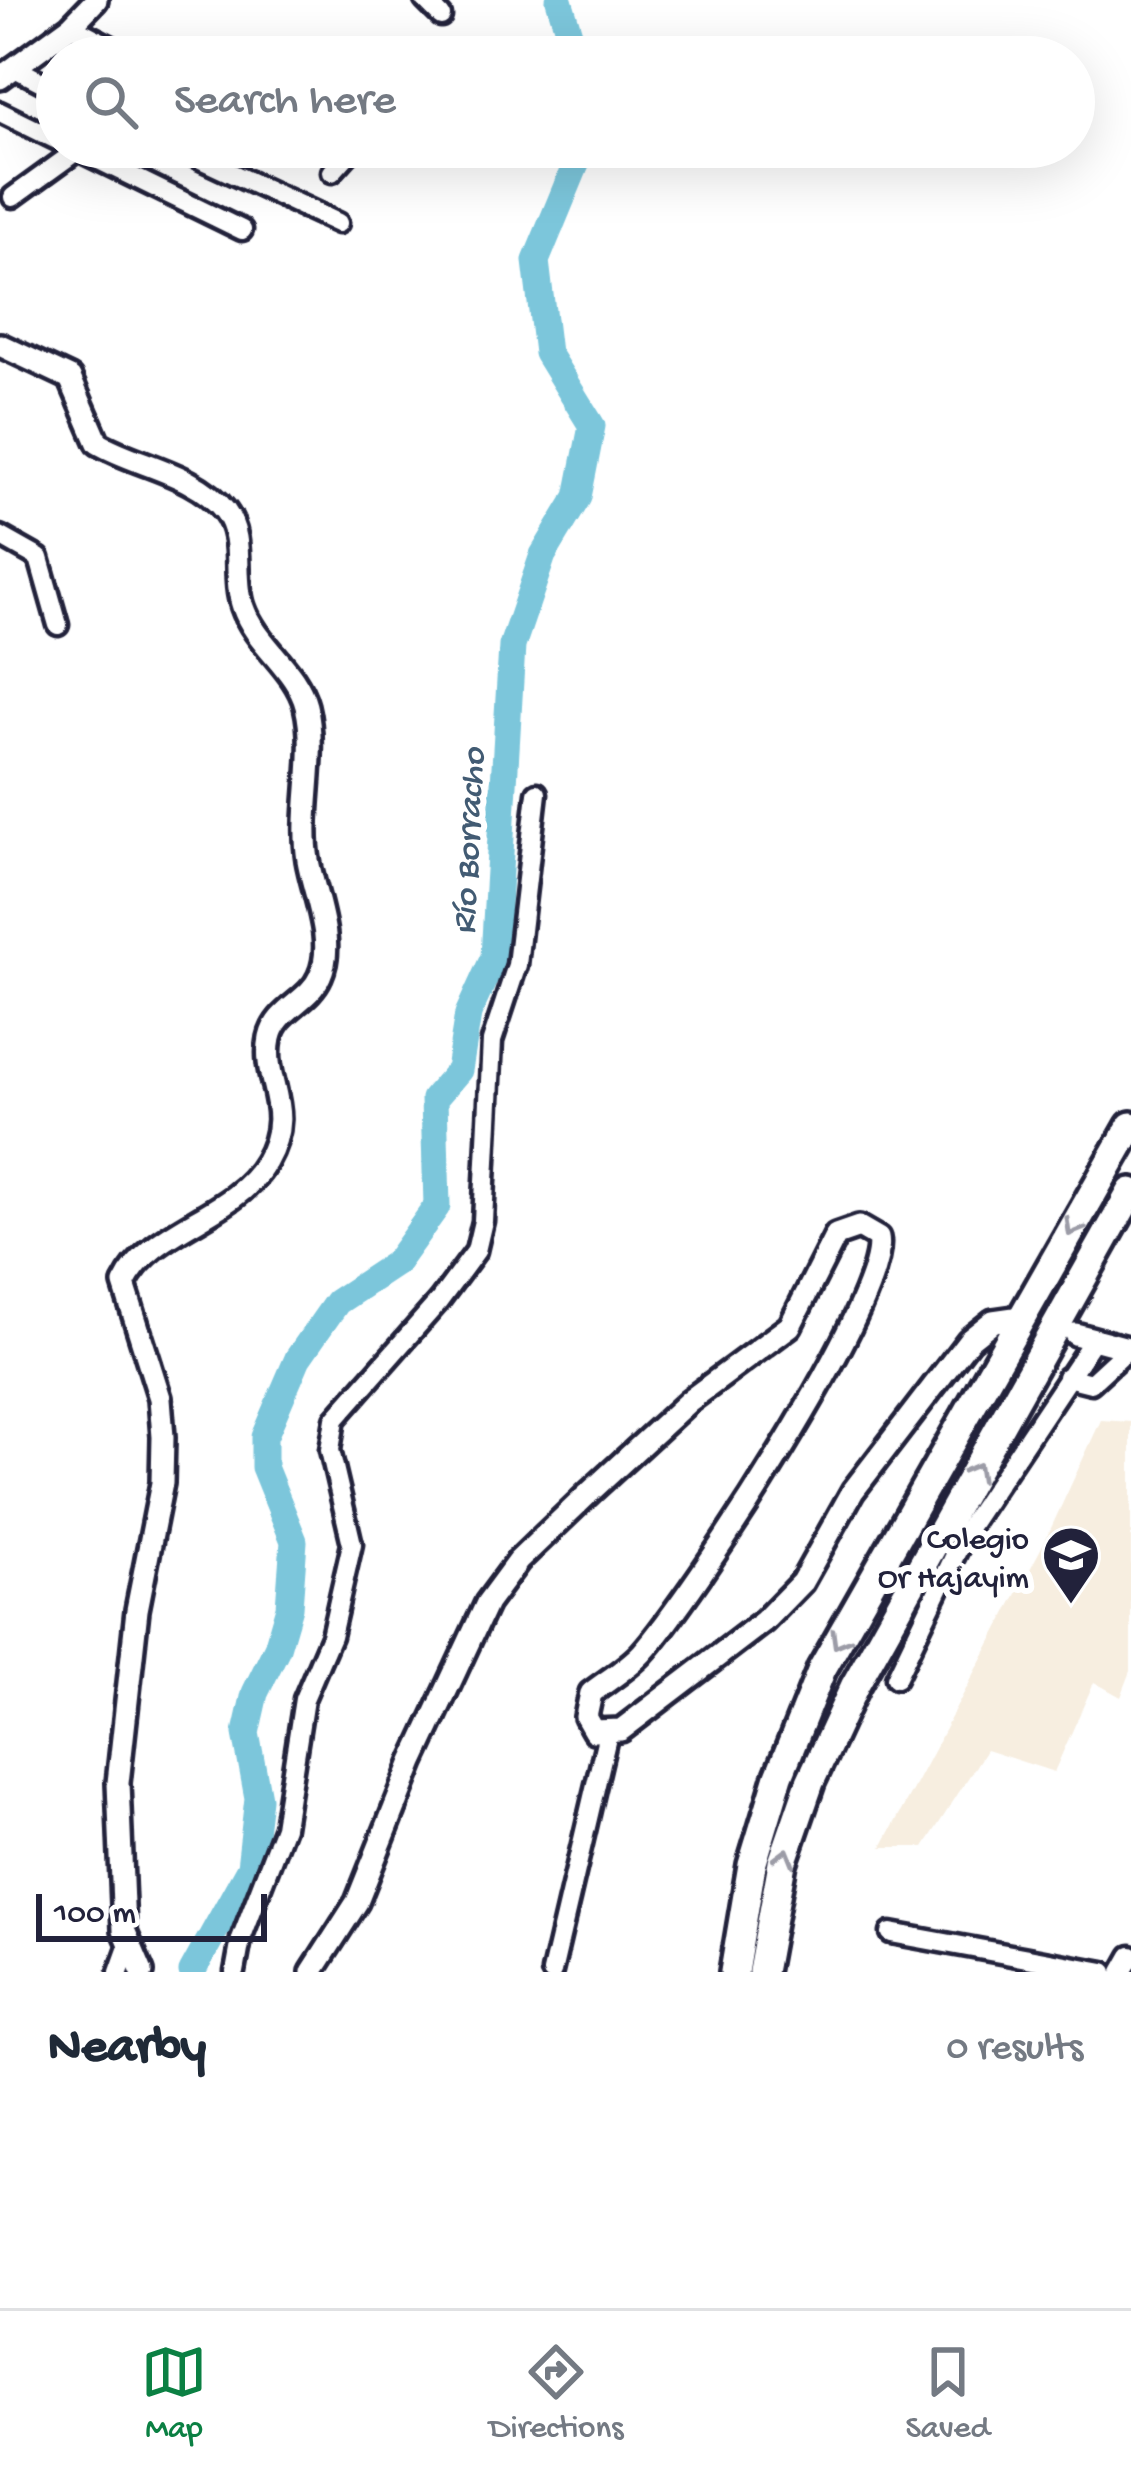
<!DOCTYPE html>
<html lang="en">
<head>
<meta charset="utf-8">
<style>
	body { margin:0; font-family:"Gochi Hand",sans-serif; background:#f6f6f7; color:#1f2937 }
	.scale { position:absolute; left:36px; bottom:30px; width:231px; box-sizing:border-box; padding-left:12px; border:6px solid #22223b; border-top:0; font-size:33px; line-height:42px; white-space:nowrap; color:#22223b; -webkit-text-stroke:9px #fff; paint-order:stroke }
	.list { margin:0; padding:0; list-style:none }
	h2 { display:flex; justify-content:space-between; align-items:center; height:156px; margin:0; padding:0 48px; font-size:51px }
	h2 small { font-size:39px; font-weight:400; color:#747a83 }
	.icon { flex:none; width:66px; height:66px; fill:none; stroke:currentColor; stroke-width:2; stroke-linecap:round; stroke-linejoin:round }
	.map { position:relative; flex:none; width:1131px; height:1972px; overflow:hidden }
	.search { position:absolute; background:#fff; box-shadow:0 12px 48px #0002; left:36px; right:36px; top:36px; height:132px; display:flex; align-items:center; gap:30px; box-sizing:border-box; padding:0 42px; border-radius:66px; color:#747a83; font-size:45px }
	.sheet { height:336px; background:#fff }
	nav { display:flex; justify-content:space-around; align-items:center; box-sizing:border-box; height:168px; border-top:3px solid #e0e1e3; background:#fff; font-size:33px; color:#747a83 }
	nav a { display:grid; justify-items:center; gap:6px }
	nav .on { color:#0b8043 }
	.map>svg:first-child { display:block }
	.built { fill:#f7eee0 }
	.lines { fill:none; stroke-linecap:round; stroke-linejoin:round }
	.river { stroke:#7cc6db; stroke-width:27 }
	.minor-casing { stroke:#22223b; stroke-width:27 }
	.major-casing { stroke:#22223b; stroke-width:30 }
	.highway-casing { stroke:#22223b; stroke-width:36 }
	.minor { stroke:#fff; stroke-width:18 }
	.major { stroke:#fff; stroke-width:21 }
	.highway { stroke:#fff; stroke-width:27 }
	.oneway { stroke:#9c9ca7 }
	.labels { text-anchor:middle; stroke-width:12; stroke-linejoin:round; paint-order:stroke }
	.poi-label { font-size:33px; fill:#22223b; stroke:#fff; text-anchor:end }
	.water-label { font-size:36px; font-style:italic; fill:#425b73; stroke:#fff }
</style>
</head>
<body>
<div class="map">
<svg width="1131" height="1972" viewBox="0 0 1131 1972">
	<rect width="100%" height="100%" fill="#fff"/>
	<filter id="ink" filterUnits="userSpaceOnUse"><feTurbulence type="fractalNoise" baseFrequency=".00833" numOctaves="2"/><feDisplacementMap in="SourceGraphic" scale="24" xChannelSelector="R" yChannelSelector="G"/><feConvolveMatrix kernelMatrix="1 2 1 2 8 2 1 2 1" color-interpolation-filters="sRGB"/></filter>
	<g filter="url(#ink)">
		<path class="built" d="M1101,1420L1131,1422V1671L1121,1697L1094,1682L1054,1772L986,1750L924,1847H882L1045,1541Z"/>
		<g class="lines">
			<path class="river" d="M559,0L576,57
				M192,1972L250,1867L258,1798L246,1733L255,1693L277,1648L289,1607L294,1541L264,1467V1437L298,1358L337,1302L396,1263L437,1206L434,1099L459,1070L468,1014L494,957L512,646L543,555L578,497L592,426L547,353L536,261L583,147"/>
			<g class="minor-casing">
				<path id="minor" d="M425,0L441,16
					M71,26L131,57
					M13,67L57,90
					M0,112L57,140
					M72,147L242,230
					M175,147L338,223
					M332,172L350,152L338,147
					M13,197L82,147
					M0,536L39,558L58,625
					M1067,1377L1091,1383L1129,1348
					M896,1678L968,1528L1094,1339
					M891,1933L1104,1972
					M119,1972L128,1947
					M235,1972L241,1939L284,1827L304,1699L331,1636L352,1544L330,1450L335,1419L439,1301L476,1251L483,1221L492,1041L517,965L537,793
					M552,1972L608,1733
					M1122,1972L1131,1956"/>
			</g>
			<g class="major-casing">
				<path id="major" d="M0,78L71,26L96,0
					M0,345L70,378L98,443C137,466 196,473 225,511C246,539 232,576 243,607C256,645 296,668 306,706C318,754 300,811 308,860C314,895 336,942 320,976C309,1002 276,1009 270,1038C261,1082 297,1108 266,1162C234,1218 152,1226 124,1284L160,1398L163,1437L162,1483L137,1610L118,1783L124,1930L142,1972
					M1075,1334L1131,1349
					M312,1972L357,1902L413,1762L487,1603L518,1561L590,1492L689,1401L790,1326L836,1235L859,1227L878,1238C892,1295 689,1601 642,1653C628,1668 608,1680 591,1693L586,1717L594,1731L621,1730L764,1621L802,1582L853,1491L969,1340L993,1321L1014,1318"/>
			</g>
			<g class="highway-casing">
				<path id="highway" d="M734,1972L752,1865L779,1776L822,1669L1131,1126
					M762,1972L782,1863L810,1782L855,1685L1131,1192"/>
			</g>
			<use href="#minor" class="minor"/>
			<use href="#major" class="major"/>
			<use href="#highway" class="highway"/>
		</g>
		<defs><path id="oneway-chevron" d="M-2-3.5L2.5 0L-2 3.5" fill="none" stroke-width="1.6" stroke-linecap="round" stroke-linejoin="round" transform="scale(3)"/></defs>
		<g class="oneway">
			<use href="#oneway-chevron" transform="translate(1073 1228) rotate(120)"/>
			<use href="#oneway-chevron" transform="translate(975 1471) rotate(-61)"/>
			<use href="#oneway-chevron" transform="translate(839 1640) rotate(120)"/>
			<use href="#oneway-chevron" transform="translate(785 1857) rotate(-74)"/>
		</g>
	</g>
	<defs>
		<g id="school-pin" transform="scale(3)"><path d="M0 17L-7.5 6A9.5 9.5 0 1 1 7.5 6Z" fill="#22223b" stroke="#fff"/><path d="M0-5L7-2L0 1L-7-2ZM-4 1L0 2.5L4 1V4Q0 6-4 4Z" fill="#fff"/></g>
	</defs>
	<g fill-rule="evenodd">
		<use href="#school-pin" x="1071" y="1555"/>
	</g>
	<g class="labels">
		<g class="poi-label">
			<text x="1029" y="1548">Colegio<tspan x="1029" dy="38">Or Hajayim</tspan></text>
		</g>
		<g class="water-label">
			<text transform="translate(465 841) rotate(-87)" y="13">Río Borracho</text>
		</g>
	</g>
</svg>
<div class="scale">100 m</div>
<div class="search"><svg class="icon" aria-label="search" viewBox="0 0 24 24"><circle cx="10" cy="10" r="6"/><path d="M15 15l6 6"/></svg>Search here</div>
</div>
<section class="sheet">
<h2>Nearby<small>0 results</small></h2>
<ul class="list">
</ul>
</section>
<nav>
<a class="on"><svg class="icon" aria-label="map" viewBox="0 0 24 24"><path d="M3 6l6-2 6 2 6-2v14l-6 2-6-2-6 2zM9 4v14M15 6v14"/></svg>Map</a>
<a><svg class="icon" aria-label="directions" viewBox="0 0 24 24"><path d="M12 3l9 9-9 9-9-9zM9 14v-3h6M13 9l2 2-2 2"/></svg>Directions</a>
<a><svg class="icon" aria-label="saved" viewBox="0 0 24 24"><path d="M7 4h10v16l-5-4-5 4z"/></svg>Saved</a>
</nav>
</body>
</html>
